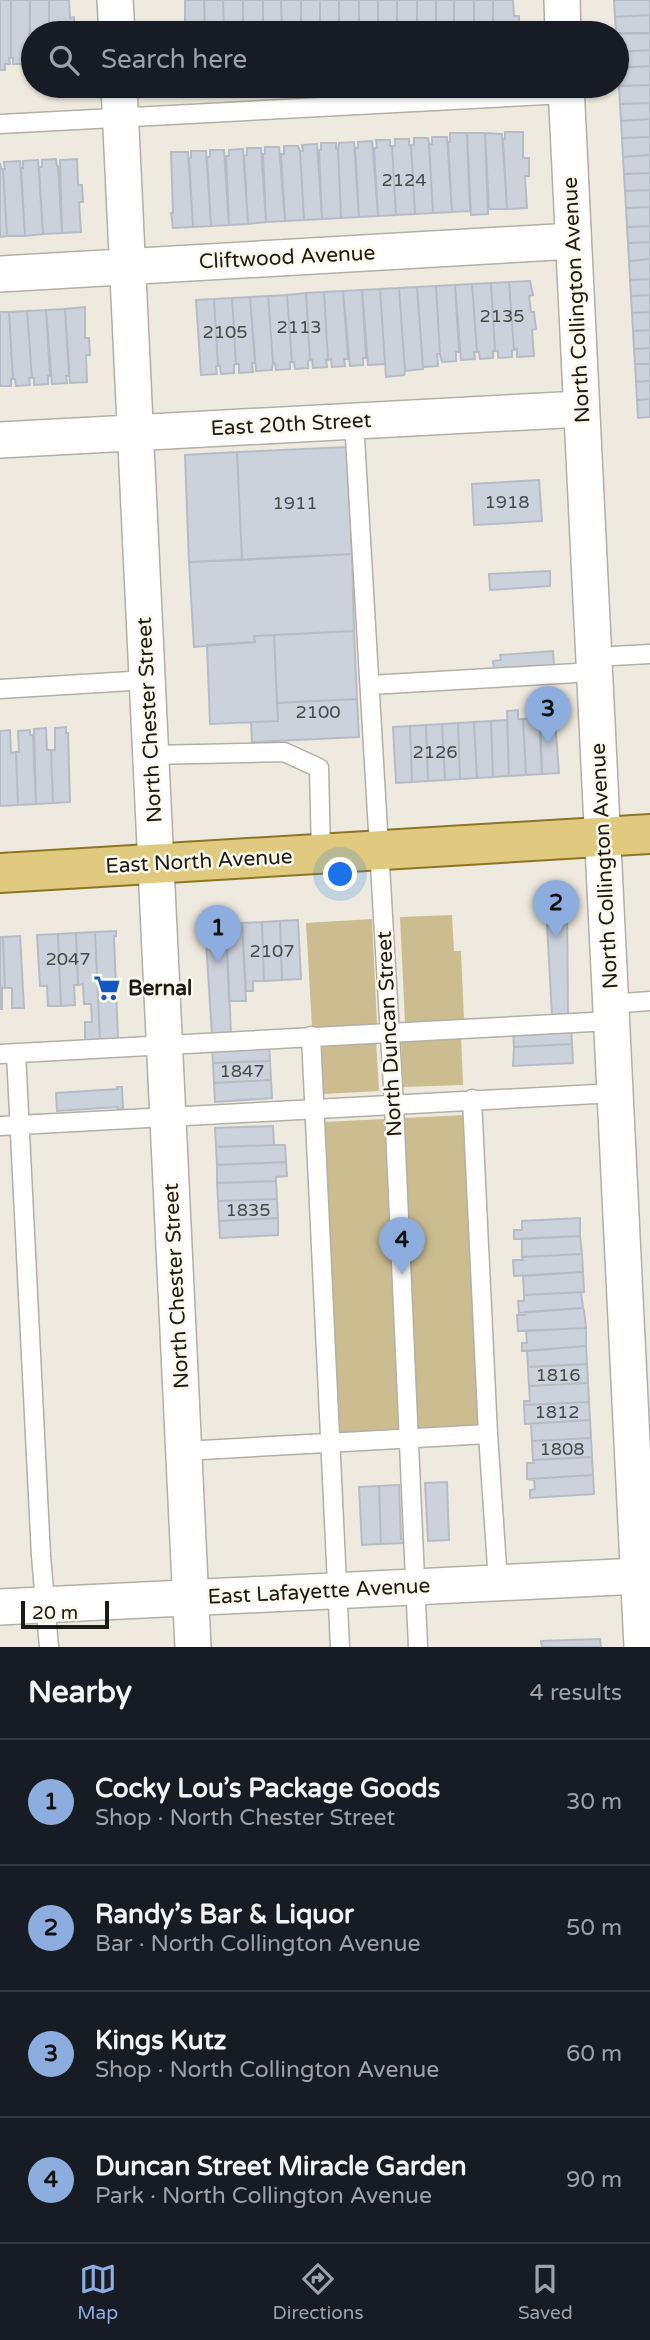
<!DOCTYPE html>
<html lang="en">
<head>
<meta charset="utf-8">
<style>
	body { margin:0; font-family:"Varela Round",sans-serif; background:#20242c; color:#f1f3f6 }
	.scale { position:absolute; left:21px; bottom:18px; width:88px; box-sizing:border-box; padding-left:7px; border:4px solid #1d1b17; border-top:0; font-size:19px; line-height:24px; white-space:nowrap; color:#1d1b17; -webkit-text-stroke:5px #fcf8ec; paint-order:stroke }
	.you { position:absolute; left:341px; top:875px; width:24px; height:24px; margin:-18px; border:5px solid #fff; border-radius:50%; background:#1a73e8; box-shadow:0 0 0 10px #1a73e833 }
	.badge { display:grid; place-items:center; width:46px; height:46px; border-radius:50%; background:#8daddf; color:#111; font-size:23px; font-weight:700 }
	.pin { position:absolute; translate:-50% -58px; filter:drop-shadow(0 2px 4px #0008) }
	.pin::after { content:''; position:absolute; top:37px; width:24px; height:21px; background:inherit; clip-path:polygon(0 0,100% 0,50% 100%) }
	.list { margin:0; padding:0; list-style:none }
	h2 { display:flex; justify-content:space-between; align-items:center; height:91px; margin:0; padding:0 28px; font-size:30px }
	h2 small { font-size:23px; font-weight:400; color:#9ea1a6 }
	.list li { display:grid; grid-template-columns:46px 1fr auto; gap:21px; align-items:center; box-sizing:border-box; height:126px; padding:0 28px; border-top:2px solid #363941 }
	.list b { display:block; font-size:26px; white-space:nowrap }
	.list p { margin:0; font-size:23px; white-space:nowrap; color:#9ea1a6 }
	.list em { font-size:23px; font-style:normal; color:#9ea1a6 }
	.icon { flex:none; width:38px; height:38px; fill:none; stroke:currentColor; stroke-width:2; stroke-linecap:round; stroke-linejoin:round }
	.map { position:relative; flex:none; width:650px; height:1647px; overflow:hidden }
	.search { position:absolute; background:#171b24; box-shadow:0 2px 5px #0004; left:21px; right:21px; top:21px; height:77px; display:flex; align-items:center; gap:18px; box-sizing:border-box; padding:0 24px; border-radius:38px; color:#9ea1a6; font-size:26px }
	.sheet { height:595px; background:#171b24 }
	nav { display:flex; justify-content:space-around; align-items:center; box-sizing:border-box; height:98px; border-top:2px solid #363941; background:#171b24; font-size:19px; color:#9ea1a6 }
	nav a { display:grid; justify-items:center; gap:4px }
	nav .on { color:#8daddf }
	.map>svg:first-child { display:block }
	.green { fill:#ccbd90 }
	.building { fill:#ccd2dc; stroke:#b5bcc6; stroke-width:2 }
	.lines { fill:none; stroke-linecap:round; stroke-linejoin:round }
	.service-casing { stroke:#b3afa4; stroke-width:21 }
	.minor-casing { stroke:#b3afa4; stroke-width:38 }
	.primary-casing { stroke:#8e7524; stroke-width:42 }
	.service { stroke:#fff; stroke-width:18 }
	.minor { stroke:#fff; stroke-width:35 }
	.primary { stroke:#e0ca80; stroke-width:38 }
	.labels { text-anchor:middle; stroke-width:5; stroke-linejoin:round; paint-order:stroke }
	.number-label { font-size:18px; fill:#494948 }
	.street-label { font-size:21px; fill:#1d1b17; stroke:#fcf8ec }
	.poi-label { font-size:21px; font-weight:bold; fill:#1d1b17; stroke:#fcf8ec; text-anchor:start }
</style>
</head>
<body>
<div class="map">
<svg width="650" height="1647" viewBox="0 0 650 1647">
	<rect width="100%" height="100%" fill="#eeeadf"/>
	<path class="green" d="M452,915L454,951H461L464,1020L405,1022L400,917Z
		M372,919L377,1024L312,1027L306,923Z
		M461,1036L463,1085L403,1087L401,1038Z
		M376,1040L379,1091L324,1094L320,1043Z
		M464,1115L481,1428L340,1436L324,1122Z"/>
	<path class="building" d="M0,0H11V58H9L10,64H5V70H0Z
		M11,0H30L29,64H13V58H11Z
		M30,0H49V33H33V64L32,57H30Z
		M49,0H69L70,18L74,17L75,33H49Z
		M185,0H204L205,33H185Z
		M204,0H223L224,33H205Z
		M223,0H243V33H224Z
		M243,0H263V33H243Z
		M263,0H281L282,33H263Z
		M281,0H301V33H282Z
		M301,0H320V33H301Z
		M320,0H339V33H320Z
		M339,0H359V33H339Z
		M359,0H378V33H359Z
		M378,0H397V33H378Z
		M397,0H417V33H397Z
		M417,0H436V33H417Z
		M436,0H454V33H436Z
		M454,0H474V33H454Z
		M474,0H493V33H474Z
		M493,0H513L514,16H519V33H493Z
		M614,0H650V15L615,17Z
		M650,15V33H616L615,17Z
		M650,33V50L617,52V34Z
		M650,50V66L618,68L617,52Z
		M650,66V85L619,86L618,68Z
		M650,85V103L620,104L619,86Z
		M650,103V119L621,121L620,104Z
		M650,119V137L622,138L621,121Z
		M505,132H523V158H529V176H525L527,208L507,209L503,139H505Z
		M450,133H467L470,211L452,212L448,142H450Z
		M467,133H485L488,214L471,215Z
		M485,133L502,134L507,209H489Z
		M432,137H447L452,212L433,213L429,144H432Z
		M650,137V155L623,157L622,138Z
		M414,138H428L429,144L433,213L415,214L411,145H414Z
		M395,139H409V145H411L415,214L396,215L392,146H395Z
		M376,140H390V146H392L396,215L378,216L374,148H377Z
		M372,141L378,216L359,217L355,148H358V142Z
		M354,142L359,217L341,218L338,149L339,143Z
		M321,143H336V149H338L341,218L322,219L319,150H321Z
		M317,144L322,219L304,220L300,151H303L302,145Z
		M284,146H298L300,151L304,220L285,221L281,154H284Z
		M265,147H279L285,221L266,222L263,154H265Z
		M247,148H261L266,222L248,224L244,156L247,155Z
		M243,149L248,224L229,225L226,156H229V150Z
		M210,150H224L229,225L211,226L207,157H210Z
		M191,151H206L211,226L193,227L189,158H191Z
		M171,152H188L193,227L173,228L171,213H173Z
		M650,155V173L624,174L623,157Z
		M56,159L57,166H58L62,233L43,234L39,167H42V160Z
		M77,159L78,185H82L83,202H79L81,232L62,233L60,160Z
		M38,160L43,234L25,236L21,168H23V161Z
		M20,161L25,236H7L3,169H5L4,162Z
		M0,163L1,169H3L7,236L0,237Z
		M650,173V190L625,191L624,174Z
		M650,190V207L626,208L625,191Z
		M650,207V226L627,227L626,208Z
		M650,226V242L628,243L627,227Z
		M650,242V259L629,261L628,243Z
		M650,259V279L630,280L629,261Z
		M650,279V295L631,296L630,280Z
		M530,281L533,295L529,296L531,312H534L536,329L532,330L534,356L517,357V349L514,350L509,282Z
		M509,282L514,350H512V357L498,358V351H495L491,283Z
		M491,283L495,351H493V358L480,359L479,352H477L472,284Z
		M472,284L477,352H474L475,359L461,360L455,285Z
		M455,285L459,352H456V361L442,362L440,354L436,286Z
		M436,286L440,354H437L438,366L423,367L417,287Z
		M417,287L423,369L405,371L399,288Z
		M399,288L405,371L404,375L386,377L380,289Z
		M380,289L385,364L368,365L362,290Z
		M362,290L366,358H363V365L350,366L343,291Z
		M343,291L348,359H344L345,366L332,367L331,359L328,360L324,292Z
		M324,292L328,360H326L327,367L313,368L312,360H310L306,293Z
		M306,293L310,360L308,361V368L295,369L294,362H292L287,295Z
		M287,295L292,362H290V369L276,370L275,363H273L268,296Z
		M650,295V312L632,313L631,296Z
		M268,296L273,363L272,370L256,371L250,297Z
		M250,297L255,363H252L253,372L239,373V364H236L232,298Z
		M232,298L236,364L234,365V373L221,374L220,366H218L214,299Z
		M214,299L218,366H216L217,374L201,375L196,300Z
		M85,307V338H89L90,355H86L87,382L70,383L65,309Z
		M65,309L69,376H66L67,383L52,384L46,310Z
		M46,310L50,376H48V384L34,385V378H32L27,311Z
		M27,311L32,378H29L30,385L16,386L15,379H13L9,312Z
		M0,312H9L13,379H11V386H0Z
		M650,312V330L633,331L632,313Z
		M650,330V348L634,349L633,331Z
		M650,348V364H635L634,349Z
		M635,364H650V381L636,382Z
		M650,381V399L637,400L636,382Z
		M650,399V417L638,418L637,400Z
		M347,447L352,554L242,560L237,452Z
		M237,452L242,560L189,562L185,455Z
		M539,480L542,521L474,525L472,484Z
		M352,554L354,631L254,636L255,642L194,647L189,562Z
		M550,571V586L490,590L489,574Z
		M354,631L357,699L277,703L274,635Z
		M274,635L278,721L210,724L207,645L255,642L254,636Z
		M553,651L554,667L494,670L493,661L501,660L500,655Z
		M357,699L359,737L252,742L251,722L278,721L277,703Z
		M554,707L559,773L542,774L540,708Z
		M518,710V719H523L526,775L509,776L507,711Z
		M539,718L542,774L526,775L523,719Z
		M507,720L509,776L493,777L491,721Z
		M491,721L493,777L477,778L474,722Z
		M474,722L477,778L460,779L458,723Z
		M458,723L460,779L445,780L442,724Z
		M442,724L445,780L428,781L426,725Z
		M426,725L428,781L412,782L410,726Z
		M410,726L412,782L396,783L393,727Z
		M66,727V733H68L70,802L53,803L51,750H55V728Z
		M46,728L47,750H51L53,803L36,804L34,729Z
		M10,730L11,753L16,752L18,805L0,806V731Z
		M30,730V735H33L36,804L18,805L16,752H19L18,731Z
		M567,905L568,1014L552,1015L546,906Z
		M298,920L301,979L282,980L280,921Z
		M280,921L282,980L264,981L262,922Z
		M262,922L264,981H253V991H246L242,923Z
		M242,923L246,1001H229L226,924Z
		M226,924L231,1034L212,1035L205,925Z
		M116,931V936H114L118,1040L100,1041L95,932Z
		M95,932L100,1041L85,1042V1022H92L91,1004H84L83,984L78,985L76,933Z
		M76,933L78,985H74L75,1005L61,1006L58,934Z
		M58,934L61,1006H48L47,986H40L37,935Z
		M20,936L24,1008H12V988H5L3,937Z
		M0,937H3L5,988H2V1009H0Z
		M571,1025L572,1044L514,1047L513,1028Z
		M269,1044L270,1061L213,1063L212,1046Z
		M572,1044L573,1063L513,1066L514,1047Z
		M270,1061L271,1080L214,1083L213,1063Z
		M271,1080L272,1098L215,1102L214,1083Z
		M117,1087H122L123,1109L118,1110V1107L57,1111L56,1093L118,1089Z
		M273,1126L274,1145L216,1147L215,1128Z
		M274,1145H285L286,1162L217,1165L216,1147Z
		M286,1162L287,1176L276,1177V1181L217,1183V1165Z
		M276,1181L277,1199L218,1201L217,1183Z
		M277,1199L278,1218L219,1221L218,1201Z
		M278,1218V1235L220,1238L219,1221Z
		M580,1218V1236L514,1239V1230H522V1221Z
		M580,1236L582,1254L522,1257V1239Z
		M582,1254L583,1272L514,1276L513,1260H523L522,1257Z
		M583,1272L584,1292L524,1295L523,1276Z
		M581,1292L583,1308L519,1313L518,1301H524V1295Z
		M583,1308L584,1310L586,1328L518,1331L517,1315H525V1312Z
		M586,1328V1346L522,1351V1343H527L526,1331Z
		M586,1346L587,1364L528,1367L527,1351Z
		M587,1364L588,1383L529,1386L528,1367Z
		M588,1383L589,1402L524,1405V1401H530L529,1386Z
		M589,1402L590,1420L525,1424L524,1405Z
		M590,1420L591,1438L532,1441L531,1424H525Z
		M591,1438L592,1457L533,1460L532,1441Z
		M592,1457L593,1475L527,1479V1463H534L533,1460Z
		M593,1475L594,1494L530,1498V1490L535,1489L534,1480L527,1479Z
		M447,1482L449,1540L428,1541L425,1483Z
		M399,1485L401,1539H404V1543L381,1544L379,1486Z
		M379,1486L381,1544L362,1545L359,1487Z
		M600,1639L601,1647H542L541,1641Z"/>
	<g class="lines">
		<g class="service-casing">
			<path id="service" d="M0,124L566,94
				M354,421L394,1104L418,1647
				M594,657L650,654
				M370,685L594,672
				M0,689L147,680
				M151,755L284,752L319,768L321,853
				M611,1004L650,1001
				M311,1036L340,1647
				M16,1053L41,1556L49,1647
				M0,1054L611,1021
				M472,1099L488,1434L498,1582
				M0,1126L615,1093
				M184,1451L488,1434"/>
		</g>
		<g class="minor-casing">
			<path id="minor" d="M115,0L117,33
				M562,0L563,33
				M119,86L193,1647
				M566,86L642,1647
				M0,274L573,241
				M0,440L581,409
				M0,1607L639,1576"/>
		</g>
		<g class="primary-casing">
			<path id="primary" d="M0,873L650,834"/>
		</g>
		<use href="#service" class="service"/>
		<use href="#minor" class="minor"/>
		<use href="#primary" class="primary"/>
	</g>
	<defs>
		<g id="supermarket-bare" transform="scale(2.1)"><path d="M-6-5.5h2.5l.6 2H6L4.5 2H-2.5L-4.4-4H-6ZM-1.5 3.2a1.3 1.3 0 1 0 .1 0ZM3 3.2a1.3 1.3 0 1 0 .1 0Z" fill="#1357c2" stroke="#fcf8ec" stroke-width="2.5" paint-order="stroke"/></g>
	</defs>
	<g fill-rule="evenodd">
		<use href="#supermarket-bare" x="107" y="988"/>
	</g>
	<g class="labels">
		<g class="number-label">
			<text x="404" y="186">2124</text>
			<text x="502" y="322">2135</text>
			<text x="299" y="333">2113</text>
			<text x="225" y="338">2105</text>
			<text x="507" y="508">1918</text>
			<text x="295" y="509">1911</text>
			<text x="318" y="718">2100</text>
			<text x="435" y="758">2126</text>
			<text x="272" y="957">2107</text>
			<text x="68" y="965">2047</text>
			<text x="242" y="1077">1847</text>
			<text x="248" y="1216">1835</text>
			<text x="558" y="1381">1816</text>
			<text x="557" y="1418">1812</text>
			<text x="562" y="1455">1808</text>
		</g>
		<g class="street-label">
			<text transform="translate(287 257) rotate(-3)" y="7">Cliftwood Avenue</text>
			<text transform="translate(576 300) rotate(-93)" y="7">North Collington Avenue</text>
			<text transform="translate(291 424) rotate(-3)" y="7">East 20th Street</text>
			<text transform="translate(149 720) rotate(-93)" y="7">North Chester Street</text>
			<text transform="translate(199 861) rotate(-3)" y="7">East North Avenue</text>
			<text transform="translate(604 866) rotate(-93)" y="7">North Collington Avenue</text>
			<text transform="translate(389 1034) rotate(-93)" y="7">North Duncan Street</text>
			<text transform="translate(176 1286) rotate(-93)" y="7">North Chester Street</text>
			<text transform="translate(319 1591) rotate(-3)" y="7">East Lafayette Avenue</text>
		</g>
		<g class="poi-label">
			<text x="128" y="995">Bernal</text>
		</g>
	</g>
</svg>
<div class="scale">20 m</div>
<div class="you"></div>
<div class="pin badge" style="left:218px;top:963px">1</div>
<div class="pin badge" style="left:556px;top:938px">2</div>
<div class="pin badge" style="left:548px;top:744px">3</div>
<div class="pin badge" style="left:402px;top:1275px">4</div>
<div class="search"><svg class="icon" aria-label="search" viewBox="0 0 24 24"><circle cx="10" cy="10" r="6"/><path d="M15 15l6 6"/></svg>Search here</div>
</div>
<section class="sheet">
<h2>Nearby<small>4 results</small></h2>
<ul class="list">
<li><span class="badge">1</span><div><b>Cocky Lou’s Package Goods</b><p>Shop · North Chester Street</p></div><em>30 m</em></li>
<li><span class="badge">2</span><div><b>Randy’s Bar &amp; Liquor</b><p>Bar · North Collington Avenue</p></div><em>50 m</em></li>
<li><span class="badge">3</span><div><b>Kings Kutz</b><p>Shop · North Collington Avenue</p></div><em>60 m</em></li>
<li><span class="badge">4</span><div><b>Duncan Street Miracle Garden</b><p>Park · North Collington Avenue</p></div><em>90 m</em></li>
</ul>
</section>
<nav>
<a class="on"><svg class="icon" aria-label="map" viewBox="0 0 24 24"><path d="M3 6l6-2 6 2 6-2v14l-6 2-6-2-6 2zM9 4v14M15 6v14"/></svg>Map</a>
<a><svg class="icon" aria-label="directions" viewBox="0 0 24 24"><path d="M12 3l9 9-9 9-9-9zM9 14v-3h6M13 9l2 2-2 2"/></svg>Directions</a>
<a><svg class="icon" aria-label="saved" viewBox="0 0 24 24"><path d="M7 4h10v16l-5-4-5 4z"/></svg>Saved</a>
</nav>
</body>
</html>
